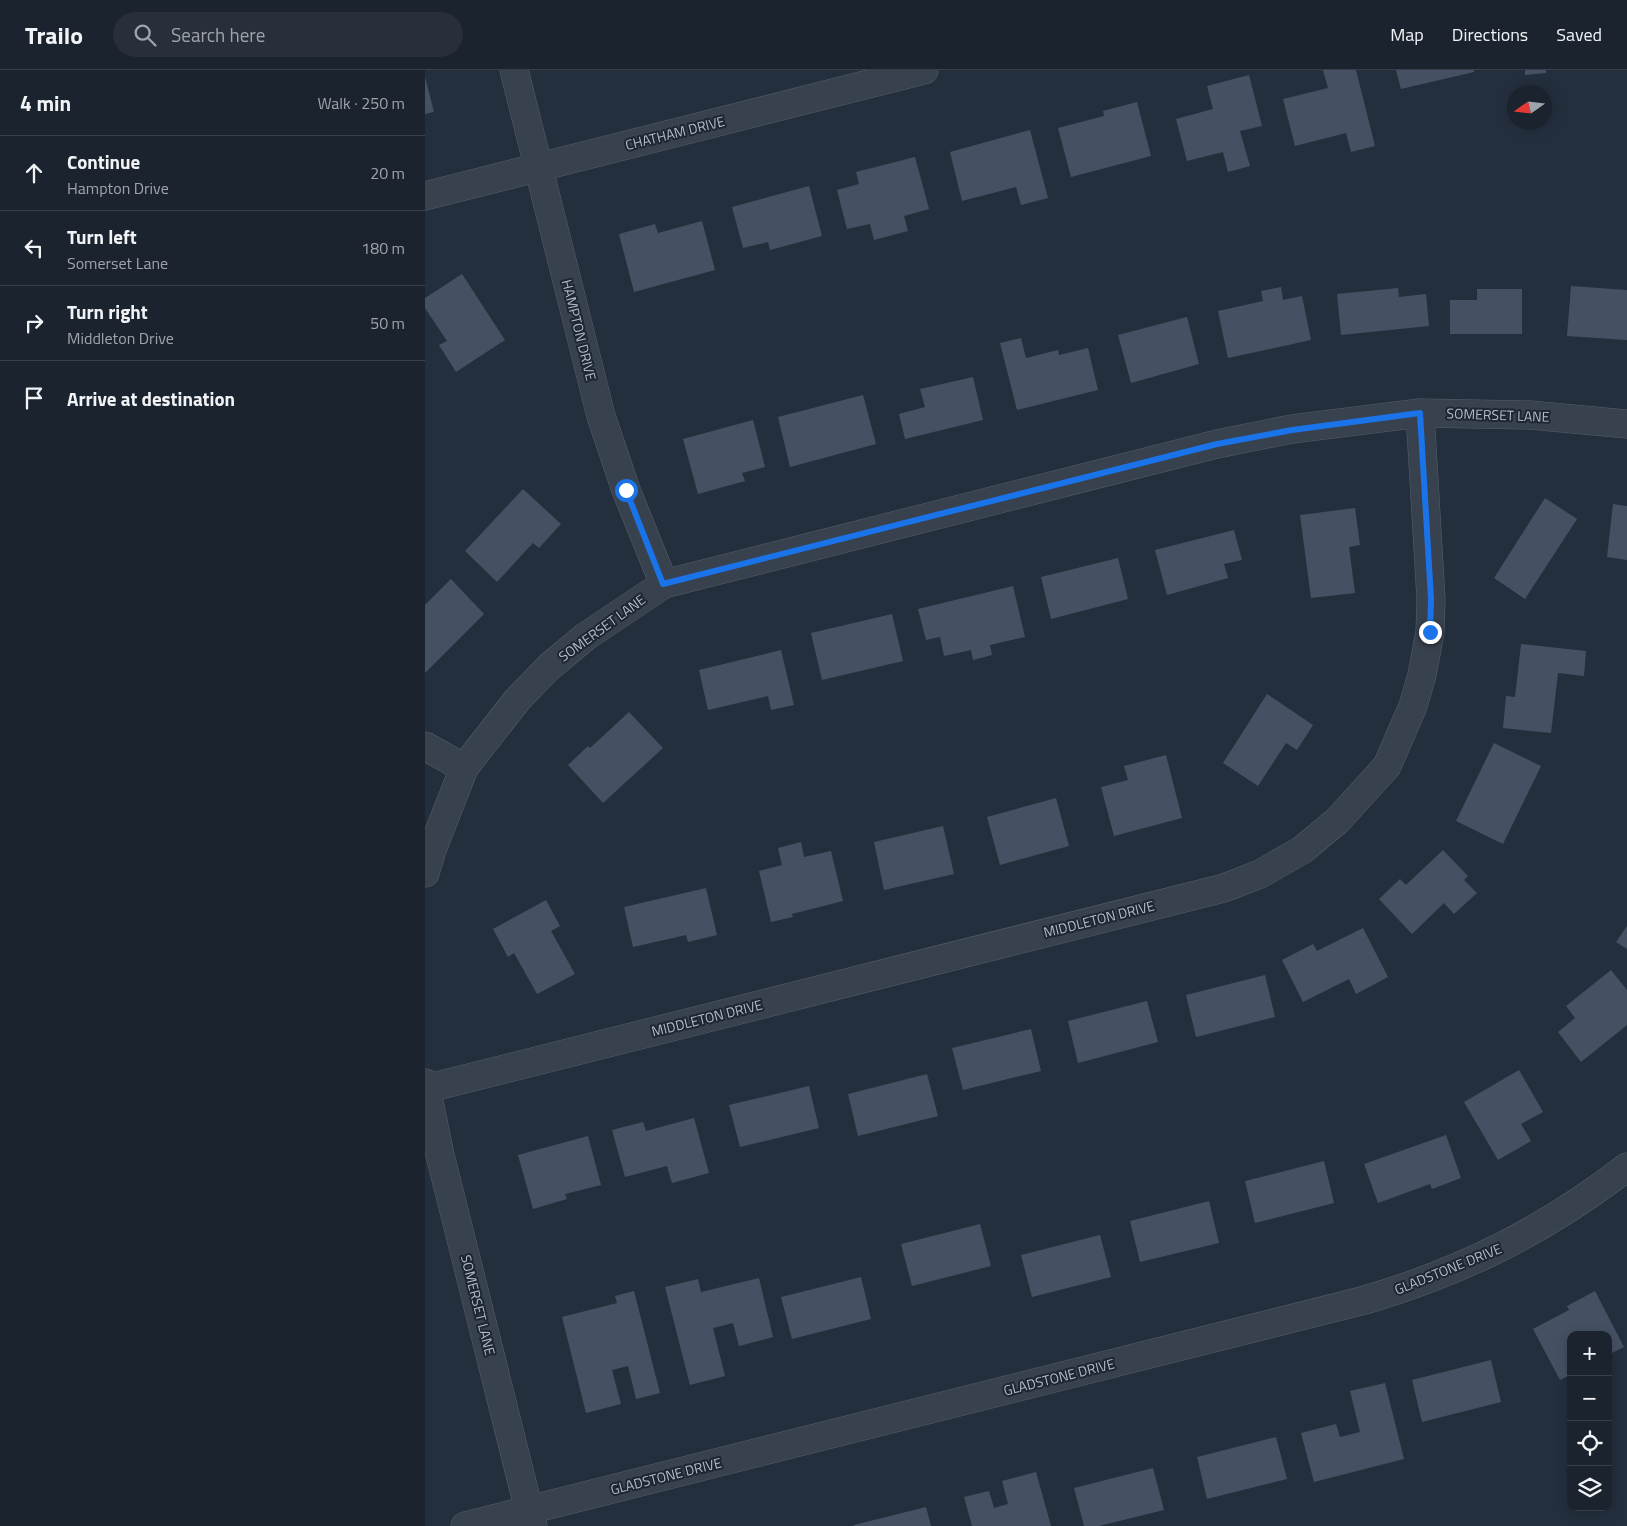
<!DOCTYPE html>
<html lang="en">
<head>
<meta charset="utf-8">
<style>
	body { margin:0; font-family:"Titillium Web",sans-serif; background:#282f3a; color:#f1f3f6 }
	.controls { position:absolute; right:15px; bottom:15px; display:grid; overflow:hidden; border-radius:10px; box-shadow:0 2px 12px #0003 }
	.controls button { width:45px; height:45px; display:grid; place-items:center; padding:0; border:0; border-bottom:1px solid #39404a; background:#1b232e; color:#f1f3f6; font:25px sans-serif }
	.compass { position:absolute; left:1082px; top:15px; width:45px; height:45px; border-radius:50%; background:#1b232e; box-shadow:0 2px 12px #0003; rotate:256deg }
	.stop { position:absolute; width:15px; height:15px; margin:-11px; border:4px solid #1a73e8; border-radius:50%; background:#fff }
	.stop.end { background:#1a73e8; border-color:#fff; box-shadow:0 1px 5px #0008 }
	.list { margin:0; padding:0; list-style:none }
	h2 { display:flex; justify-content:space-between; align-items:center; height:65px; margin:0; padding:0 20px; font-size:21px }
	h2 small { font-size:16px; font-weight:400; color:#a0a4aa }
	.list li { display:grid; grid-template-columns:32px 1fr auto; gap:15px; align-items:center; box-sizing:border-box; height:75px; padding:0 20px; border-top:1px solid #39404a }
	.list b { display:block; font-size:19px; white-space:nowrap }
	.list p { margin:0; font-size:16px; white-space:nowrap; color:#a0a4aa }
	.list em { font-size:16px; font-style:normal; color:#a0a4aa }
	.icon { flex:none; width:28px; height:28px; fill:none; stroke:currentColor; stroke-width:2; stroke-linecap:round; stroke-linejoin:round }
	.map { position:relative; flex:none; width:1202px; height:1456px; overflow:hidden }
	header { display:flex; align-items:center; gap:30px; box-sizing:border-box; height:70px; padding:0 25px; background:#1b232e; border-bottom:1px solid #39404a }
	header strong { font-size:24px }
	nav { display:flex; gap:28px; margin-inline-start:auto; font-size:18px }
	.search { width:350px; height:45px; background:#282f3a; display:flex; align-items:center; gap:12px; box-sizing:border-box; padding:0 18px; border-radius:28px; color:#a0a4aa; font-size:19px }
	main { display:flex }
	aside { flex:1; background:#1b232e }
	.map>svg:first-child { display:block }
	.building { fill:#455162 }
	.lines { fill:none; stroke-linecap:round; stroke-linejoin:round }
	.minor-casing { stroke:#565f6c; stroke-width:29 }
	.minor { stroke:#38414e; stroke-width:28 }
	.route { stroke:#1a73e8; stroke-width:6 }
	.labels { text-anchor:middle; stroke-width:4; stroke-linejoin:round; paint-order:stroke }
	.street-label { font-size:14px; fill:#b4bcc9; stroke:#1d2633 }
</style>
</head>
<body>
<header>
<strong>Trailo</strong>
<div class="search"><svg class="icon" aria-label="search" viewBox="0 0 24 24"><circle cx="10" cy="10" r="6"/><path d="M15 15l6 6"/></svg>Search here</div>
<nav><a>Map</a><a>Directions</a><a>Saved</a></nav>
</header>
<main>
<aside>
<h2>4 min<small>Walk · 250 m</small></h2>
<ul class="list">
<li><svg class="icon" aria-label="ahead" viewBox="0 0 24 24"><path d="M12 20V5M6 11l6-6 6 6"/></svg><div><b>Continue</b><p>Hampton Drive</p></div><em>20 m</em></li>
<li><svg class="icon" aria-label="left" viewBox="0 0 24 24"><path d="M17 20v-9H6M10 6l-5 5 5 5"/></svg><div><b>Turn left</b><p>Somerset Lane</p></div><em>180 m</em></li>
<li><svg class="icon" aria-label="right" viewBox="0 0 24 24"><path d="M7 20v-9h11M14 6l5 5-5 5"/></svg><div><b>Turn right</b><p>Middleton Drive</p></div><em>50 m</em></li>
<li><svg class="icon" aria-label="arrive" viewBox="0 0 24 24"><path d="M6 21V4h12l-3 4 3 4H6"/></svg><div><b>Arrive at destination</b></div></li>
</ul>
</aside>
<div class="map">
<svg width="1202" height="1456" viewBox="0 0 1202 1456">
	<rect width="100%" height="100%" fill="#242f3e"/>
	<path class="building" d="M898,0H931L950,76L926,82L921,63L870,76L858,29L903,18Z
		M971,0H1049V2L976,19Z
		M1100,0H1121V3L1100,5Z
		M824,5L837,56L815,61L825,96L803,102L798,82L762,91L751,49L788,39L782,16Z
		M0,7L9,42L0,44Z
		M712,32L726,86L646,107L633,58L679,46L678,41Z
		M605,60L623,128L596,135L591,117L537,131L525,82Z
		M490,87L504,139L479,146L483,161L449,170L445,154L422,159L412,120L434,114L431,102Z
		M384,116L397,166L345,180L343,172L318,178L307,137Z
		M277,151L290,200L209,222L194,164L230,154L233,163Z
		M37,204L80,270L31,302L14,275L22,271L0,238V228Z
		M1146,216L1202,220V270L1142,266Z
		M856,217L858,230L877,226L886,270L803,288L793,241L838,231L836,221Z
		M973,218L974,227L1001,224L1004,256L916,265L912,224Z
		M1052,219H1097V264H1025V230H1052Z
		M762,247L774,294L706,313L693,265Z
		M596,268L601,288L633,280L634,285L663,278L673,320L592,340L575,273Z
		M548,307L558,350L480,369L474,344L500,337L495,319Z
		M438,325L451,374L365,397L353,347Z
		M328,350L340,397L317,403L320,411L273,424L258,369Z
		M98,419L136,454L114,478L108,473L72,512L40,481Z
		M1120,428L1152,449L1100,529L1069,508Z
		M1188,434L1202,436V490L1182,487Z
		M930,438L935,475L924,477L930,523L886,528L875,445Z
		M809,460L817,490L799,494L803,508L742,525L730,480Z
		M693,488L703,529L626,549L616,507Z
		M26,509L59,544L0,603V535Z
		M588,516L600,567L565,575L567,585L548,590L546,580L519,586L515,567L501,570L493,539Z
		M467,544L478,591L397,610L386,563Z
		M1096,574L1161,581L1159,606L1133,603L1126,663L1078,658L1081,626L1090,627Z
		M356,580L369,635L346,640L343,626L283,640L274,600Z
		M842,624L888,655L872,680L861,673L833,716L798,693Z
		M204,642L238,678L178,733L143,695L163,676L165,678Z
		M1069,673L1116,696L1078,774L1031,751Z
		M741,685L757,748L689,766L676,717L703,710L699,696Z
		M631,728L644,776L575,795L562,747Z
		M518,756L529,804L459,820L449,772Z
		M376,772L379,787L406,781L418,831L367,844L368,847L346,852L334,801L357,795L353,778Z
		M1018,780L1043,806L1039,810L1052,823L1029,844L1019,833L987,864L954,829L975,809L981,815Z
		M281,818L292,865L263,872L261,865L208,877L199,837Z
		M121,830L135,856L126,861L150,904L112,924L89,883L83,887L68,859Z
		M1202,856V879L1191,872Z
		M938,858L963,907L931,924L924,909L878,932L857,890L888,874L892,881Z
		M1186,900L1202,920V955L1156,992L1133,962L1150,948L1141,936Z
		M840,905L850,947L771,967L761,925Z
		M722,931L733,972L653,993L643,951Z
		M606,959L616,1001L538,1020L527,978Z
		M1094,1000L1118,1042L1096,1054L1106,1071L1073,1090L1039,1032Z
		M502,1004L513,1046L433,1066L423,1024Z
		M384,1016L394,1058L315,1077L304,1035Z
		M269,1048L284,1103L247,1113L242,1096L200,1107L187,1060L218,1052L221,1061Z
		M1021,1065L1036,1108L1007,1119L1005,1114L953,1133L939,1094Z
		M163,1066L176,1115L140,1124L142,1129L108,1139L93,1085Z
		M899,1091L909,1133L830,1153L820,1111Z
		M784,1131L794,1173L715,1192L705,1151Z
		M555,1154L566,1196L487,1216L476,1174Z
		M675,1165L686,1207L607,1227L596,1185Z
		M436,1207L446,1249L367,1269L356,1227Z
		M334,1208L348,1267L314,1276L308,1253L288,1258L300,1306L265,1315L240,1217L273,1209L276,1222Z
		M209,1221L235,1323L211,1329L203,1296L187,1300L196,1334L161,1343L137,1247L192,1233L190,1226Z
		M1170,1221L1199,1277L1183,1285V1265H1146V1305L1135,1310L1108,1259L1144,1240L1142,1236Z
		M1066,1290L1076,1332L997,1352L987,1310Z
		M960,1313L979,1389L889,1412L876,1363L911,1354L915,1367L935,1362L925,1321Z
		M851,1367L862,1409L782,1429L772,1387Z
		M728,1398L739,1440L674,1456H659L649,1418Z
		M611,1402L626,1456H547L539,1427L564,1421L569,1438L583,1434L577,1411Z
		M501,1437L506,1456H429V1455Z"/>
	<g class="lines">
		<g class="minor-casing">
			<path id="minor" d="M89,0L176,346L201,420L239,514
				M0,126L499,0
				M0,676L39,698
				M0,803L7,780L39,698L92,630L124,597L160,567L239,514L792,374L867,359L995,343L1105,345L1202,354
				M0,1013L15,1085L108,1456
				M0,1019L799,818L835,804L877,780L912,751L962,696L988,636L997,605L1005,562L1006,529L995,343
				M40,1456L940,1230C1039,1201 1120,1160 1202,1097"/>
		</g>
		<use href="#minor" class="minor"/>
	</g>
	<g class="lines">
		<path class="route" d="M201,420L238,514L792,374L867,360L995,343L1006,529L1005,562"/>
	</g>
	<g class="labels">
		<g class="street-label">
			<text transform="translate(250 63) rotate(-14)" y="5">CHATHAM DRIVE</text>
			<text transform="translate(154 260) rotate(76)" y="5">HAMPTON DRIVE</text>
			<text transform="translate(1073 345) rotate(2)" y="5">SOMERSET LANE</text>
			<text transform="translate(177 558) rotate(-36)" y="5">SOMERSET LANE</text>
			<text transform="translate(674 849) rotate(-14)" y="5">MIDDLETON DRIVE</text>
			<text transform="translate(282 948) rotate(-14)" y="5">MIDDLETON DRIVE</text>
			<text transform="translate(1023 1199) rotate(-22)" y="5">GLADSTONE DRIVE</text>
			<text transform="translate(53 1235) rotate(76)" y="5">SOMERSET LANE</text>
			<text transform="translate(634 1307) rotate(-14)" y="5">GLADSTONE DRIVE</text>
			<text transform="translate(241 1406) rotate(-14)" y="5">GLADSTONE DRIVE</text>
		</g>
	</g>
</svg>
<div class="controls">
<button>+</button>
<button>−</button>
<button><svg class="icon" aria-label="locate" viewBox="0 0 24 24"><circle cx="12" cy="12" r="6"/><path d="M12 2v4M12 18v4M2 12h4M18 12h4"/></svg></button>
<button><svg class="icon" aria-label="layers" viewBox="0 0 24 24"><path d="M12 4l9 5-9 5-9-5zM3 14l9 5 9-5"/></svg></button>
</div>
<svg class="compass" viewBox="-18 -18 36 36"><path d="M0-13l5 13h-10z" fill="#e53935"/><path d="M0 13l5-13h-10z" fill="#a0a4aa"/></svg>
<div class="stop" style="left:201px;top:420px"></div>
<div class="stop end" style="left:1005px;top:562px"></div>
</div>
</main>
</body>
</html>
